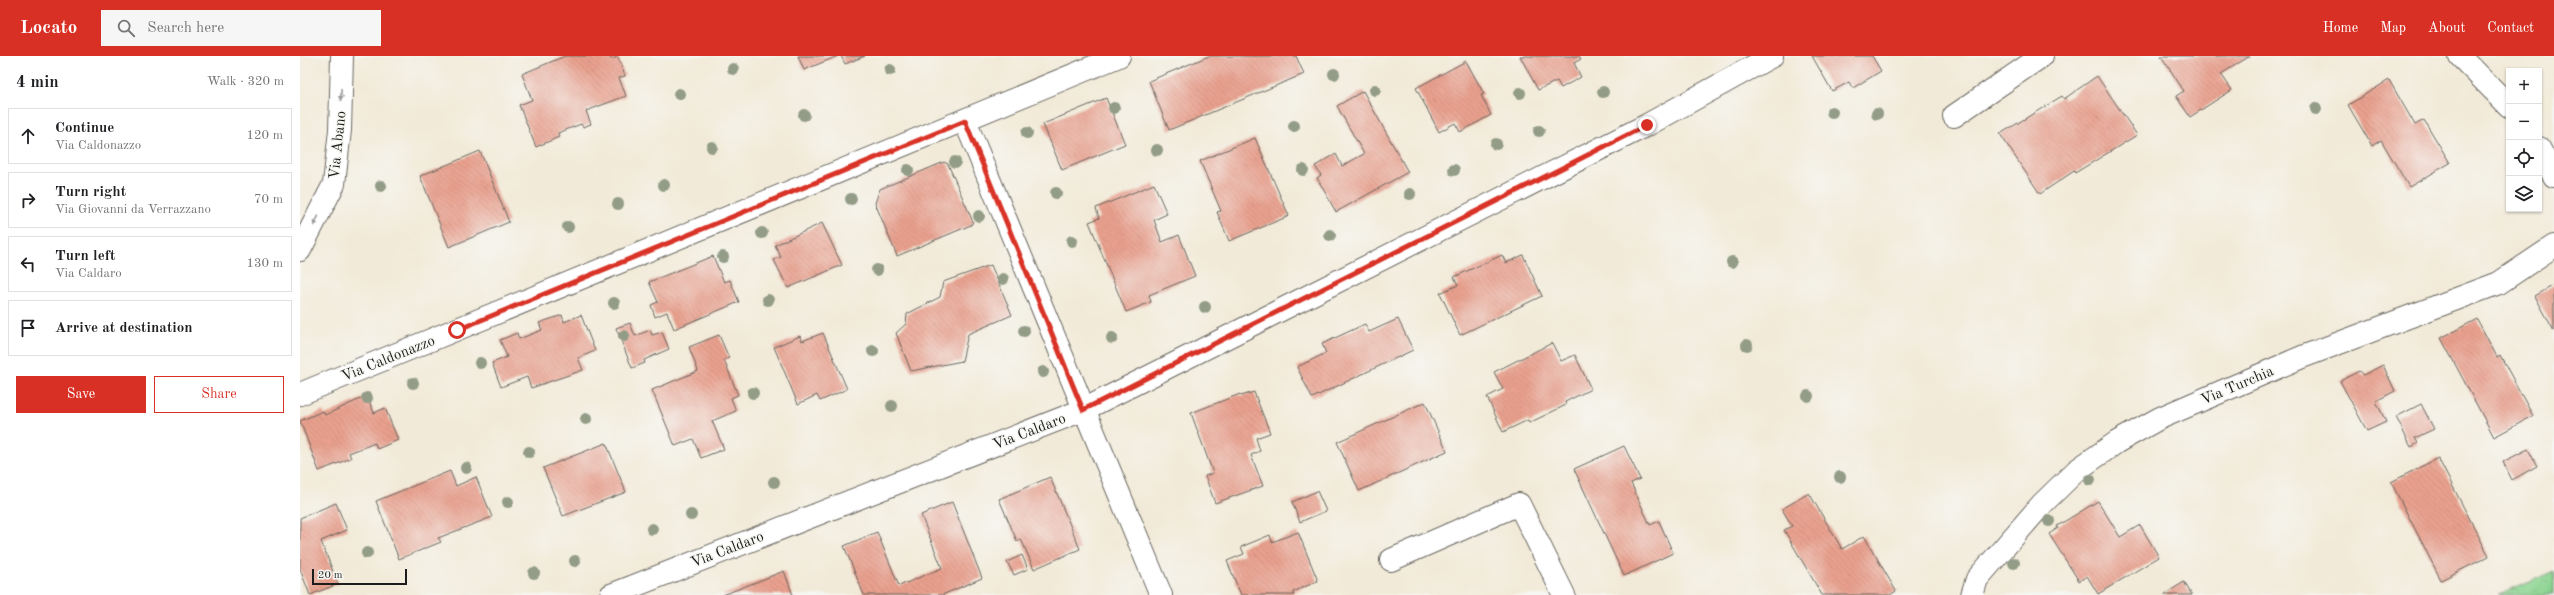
<!DOCTYPE html>
<html lang="en">
<head>
<meta charset="utf-8">
<style>
	body { margin:0; font-family:"Old Standard TT",serif; background:#f6f6f6; color:#202124 }
	.controls { position:absolute; right:12px; top:12px; display:grid; overflow:hidden; border-radius:0px; box-shadow:0 1px 3px #0004 }
	.controls button { width:36px; height:36px; display:grid; place-items:center; padding:0; border:0; border-bottom:1px solid #e0e0e0; background:#fff; color:#202124; font:20px sans-serif }
	.scale { position:absolute; left:12px; bottom:10px; width:95px; box-sizing:border-box; padding-left:4px; border:2px solid #1c1c1c; border-top:0; font-size:11px; line-height:14px; white-space:nowrap; color:#1c1c1c; -webkit-text-stroke:3px #f6f6f2; paint-order:stroke }
	.stop { position:absolute; width:12px; height:12px; margin:-9px; border:3px solid #d93025; border-radius:50%; background:#fff }
	.stop.end { background:#d93025; border-color:#fff; box-shadow:0 1px 4px #0008 }
	.list { margin:0; padding:0; list-style:none }
	h2 { display:flex; justify-content:space-between; align-items:center; height:52px; margin:0; padding:0 16px; font-size:17px }
	h2 small { font-size:13px; font-weight:400; color:#757577 }
	.list li { display:grid; grid-template-columns:26px 1fr auto; gap:12px; align-items:center; box-sizing:border-box; height:56px; margin:0 8px 8px; padding:0 8px; border:1px solid #e0e0e0; border-radius:0px }
	.list b { display:block; font-size:15px; white-space:nowrap }
	.list p { margin:0; font-size:13px; white-space:nowrap; color:#757577 }
	.list em { font-size:13px; font-style:normal; color:#757577 }
	.actions { display:flex; gap:8px; padding:12px 16px }
	.actions a { flex:1; padding:9px 0; border:1px solid #d93025; border-radius:0px; text-align:center; font-size:14px; color:#d93025 }
	.actions .main { background:#d93025; color:#fff }
	.icon { flex:none; width:22px; height:22px; fill:none; stroke:currentColor; stroke-width:2; stroke-linecap:round; stroke-linejoin:round }
	.map { position:relative; flex:none; width:2254px; height:539px; overflow:hidden }
	header { display:flex; align-items:center; gap:24px; box-sizing:border-box; height:56px; padding:0 20px; background:#d93025; color:#fff }
	header strong { font-size:19px }
	nav { display:flex; gap:22px; margin-inline-start:auto; font-size:14px }
	.search { width:280px; height:36px; background:#f6f6f6; display:flex; align-items:center; gap:10px; box-sizing:border-box; padding:0 14px; border-radius:0px; color:#757577; font-size:15px }
	main { display:flex }
	aside { flex:1; background:#fff }
	.map>svg:first-child { display:block }
	.park { fill:url(#park-crowns); stroke:#547856 }
	.building { fill:url(#building-back-hatch) }
	.lines { fill:none; stroke-linecap:round; stroke-linejoin:round }
	.minor-casing { stroke:#67645e; stroke-width:24 }
	.minor { stroke:#fff; stroke-width:22 }
	.tree { fill:#929c87 }
	.oneway { fill:#999 }
	.route { stroke:#d93025; stroke-width:5 }
	.labels { text-anchor:middle; stroke-width:3; stroke-linejoin:round; paint-order:stroke }
	.street-label { font-size:15px; fill:#1c1c1c; stroke:#f6f6f2 }
</style>
</head>
<body>
<header>
<strong>Locato</strong>
<div class="search"><svg class="icon" aria-label="search" viewBox="0 0 24 24"><circle cx="10" cy="10" r="6"/><path d="M15 15l6 6"/></svg>Search here</div>
<nav><a>Home</a><a>Map</a><a>About</a><a>Contact</a></nav>
</header>
<main>
<aside>
<h2>4 min<small>Walk · 320 m</small></h2>
<ul class="list">
<li><svg class="icon" aria-label="ahead" viewBox="0 0 24 24"><path d="M12 20V5M6 11l6-6 6 6"/></svg><div><b>Continue</b><p>Via Caldonazzo</p></div><em>120 m</em></li>
<li><svg class="icon" aria-label="right" viewBox="0 0 24 24"><path d="M7 20v-9h11M14 6l5 5-5 5"/></svg><div><b>Turn right</b><p>Via Giovanni da Verrazzano</p></div><em>70 m</em></li>
<li><svg class="icon" aria-label="left" viewBox="0 0 24 24"><path d="M17 20v-9H6M10 6l-5 5 5 5"/></svg><div><b>Turn left</b><p>Via Caldaro</p></div><em>130 m</em></li>
<li><svg class="icon" aria-label="arrive" viewBox="0 0 24 24"><path d="M6 21V4h12l-3 4 3 4H6"/></svg><div><b>Arrive at destination</b></div></li>
</ul>
<div class="actions"><a class="main">Save</a><a>Share</a></div>
</aside>
<div class="map">
<svg width="2254" height="539" viewBox="0 0 2254 539">
	<defs>
		<pattern id="park-crowns" width="20" height="18" patternUnits="userSpaceOnUse"><rect width="20" height="18" fill="#8bd490"/><path d="M2 6a3 3 0 1 1 6 0M12 15a3 3 0 1 1 6 0" fill="none" stroke="#77b57c"/></pattern>
		<pattern id="building-back-hatch" width="6" height="6" patternUnits="userSpaceOnUse"><rect width="6" height="6" fill="#e9a08e"/><path d="M-1 5l2 2M0 0l6 6M5-1l2 2" fill="none" stroke="#c7897a"/></pattern>
	</defs>
	<rect width="100%" height="100%" fill="#f6f6f2"/>
	<filter id="ink" filterUnits="userSpaceOnUse"><feTurbulence type="fractalNoise" baseFrequency=".025" numOctaves="2"/><feDisplacementMap in="SourceGraphic" scale="8" xChannelSelector="R" yChannelSelector="G"/><feConvolveMatrix kernelMatrix="1 2 1 2 8 2 1 2 1" color-interpolation-filters="sRGB"/></filter>
	<filter id="wash" filterUnits="userSpaceOnUse"><feTurbulence type="fractalNoise" baseFrequency=".012" numOctaves="4" result="noise"/><feDisplacementMap in="SourceGraphic" scale="16" xChannelSelector="R" yChannelSelector="G"/><feGaussianBlur stdDeviation="0.9" result="paint"/><feColorMatrix in="noise" values="0 0 0 0 0 0 0 0 0 0 0 0 0 0 0 0 0 1.4 0 .05"/><feComposite in="paint" operator="in"/></filter>
	<g filter="url(#wash)">
		<rect width="100%" height="100%" fill="#f2ead8"/>
		<path class="park" d="M2254,515V539H2199Z"/>
		<g id="blocks">
			<path class="building" d="M265,0H310L311,3L318,1L325,20L319,22L326,40L286,55L291,68L283,71L281,68L258,77L259,81L236,91L219,49L232,44L222,18Z
				M498,0H538L504,14Z
				M541,0H565L545,8Z
				M909,0H996L1004,18L869,74L849,25Z
				M1220,0H1279L1281,3L1274,7L1281,21L1261,32L1257,25L1238,34Z
				M1512,0H1572L1581,15L1553,32L1549,26L1532,35Z
				M1861,0H1950L1921,18L1932,34L1890,61L1876,40L1884,35Z
				M1166,5L1184,38L1181,39L1191,59L1160,76L1155,67L1139,76L1116,32Z
				M1797,20L1837,79L1775,117L1774,115L1740,138L1700,78L1762,40L1764,43Z
				M2089,24L2115,69L2124,64L2150,107L2109,131L2081,84L2072,90L2048,49Z
				M1063,35L1108,116L1036,156L1017,122L1021,119L1015,110L1036,98L1042,110L1064,98L1037,50Z
				M806,42L825,88L762,114L743,68Z
				M955,82L989,160L929,185L917,156L921,155L900,105Z
				M180,95L209,166L149,191L120,120Z
				M644,106L648,108L673,166L671,169L597,200L575,147L580,133Z
				M854,128L867,158L854,164L862,186L879,179L895,220L849,239L851,246L826,256L789,166L799,162L796,152Z
				M522,167L542,209L488,232L474,204L481,201L475,189Z
				M1202,199L1206,207L1223,199L1242,240L1160,279L1140,237L1158,229L1154,221Z
				M413,200L424,226L430,224L439,246L374,273L367,256L355,261L351,249L358,246L349,226Z
				M691,209L712,259L668,278L662,305L611,315L596,277L606,268L607,258L640,241L643,226Z
				M2254,229V275L2235,240Z
				M262,259L264,266L281,259L295,295L278,302L283,314L231,332L227,321L201,331L192,307L207,301L200,284L217,277L219,283L242,274L239,267Z
				M1098,263L1113,294L1012,342L997,311L1026,297L1022,288L1065,268L1069,276Z
				M2177,263L2197,301L2200,299L2233,360L2194,381L2141,282Z
				M330,267L335,280L350,274L352,279L362,276L369,293L344,304L345,307L332,312L316,272Z
				M523,277L547,333L520,345L517,339L498,348L474,291L500,280L502,285Z
				M419,279L429,302L424,304L438,339L431,342L436,355L412,365L424,393L401,402L393,383L375,390L352,334L398,315L389,291Z
				M1252,287L1261,305L1275,299L1291,333L1265,346L1266,349L1229,367L1228,364L1203,376L1187,341L1203,333L1194,316Z
				M2083,309L2095,335L2076,345L2086,366L2067,375L2040,325L2059,315L2063,319Z
				M954,336L970,377L956,382L960,395L951,399L963,430L915,447L905,420L913,417L891,357L940,338L941,340Z
				M67,340L74,357L85,352L98,384L77,393L75,387L49,397L51,402L19,415L0,365L23,355L25,359Z
				M1125,346L1147,395L1059,435L1037,386Z
				M2121,348L2134,373L2115,382L2118,387L2111,391L2096,361Z
				M306,387L326,436L263,460L243,412Z
				M1324,390L1340,423L1331,427L1350,469L1359,465L1373,497L1324,520L1274,413Z
				M2228,393L2237,410L2212,424L2203,406Z
				M2138,402L2189,500L2141,524L2091,426Z
				M150,415L156,430L176,421L192,461L138,482L141,486L99,503L76,445Z
				M750,421L780,493L734,513L721,483L717,485L699,443Z
				M1017,435L1026,455L1000,466L992,446Z
				M1509,437L1542,493L1564,480L1596,535L1590,539H1522L1484,474L1492,470L1482,453Z
				M1798,445L1820,481L1840,469L1859,501L1798,538L1787,520L1779,525L1749,478L1758,472L1757,470Z
				M652,446L682,522L642,539H564L544,490L577,476L599,530L642,512L621,459Z
				M36,447L47,474L21,485L38,528L10,539L0,513V462Z
				M998,476L1018,525L993,536L994,539H941L927,505L944,498L941,491L970,479L972,486Z
				M722,499L728,513L714,519L707,506Z
				M484,515L493,539H423Z
				M1884,526L1892,539H1865V538Z"/>
		</g>
	</g>
	<g filter="url(#ink)">
		<use href="#blocks" fill-opacity="0" stroke="#67645e" stroke-width="1"/>
		<g class="lines">
			<g class="minor-casing">
				<path id="minor" d="M2160,0L2209,50
					M1654,60L1742,0
					M665,65L861,539
					M2239,92L2254,120
					M0,194L34,128L40,74L42,0
					M0,338L819,0
					M1091,504L1219,448L1264,539
					M311,539L783,354L1347,69L1472,0
					M1672,539L1677,523L1742,448L1777,414L1817,386L1860,362L2002,301L2199,227L2254,190"/>
			</g>
			<use href="#minor" class="minor"/>
		</g>
		<g class="tree">
			<circle cx="433" cy="13" r="6"/>
			<circle cx="590" cy="14" r="6"/>
			<circle cx="1034" cy="18" r="6"/>
			<circle cx="1075" cy="34" r="6"/>
			<circle cx="1303" cy="36" r="6"/>
			<circle cx="1220" cy="37" r="6"/>
			<circle cx="379" cy="38" r="6"/>
			<circle cx="814" cy="52" r="6"/>
			<circle cx="2016" cy="53" r="6"/>
			<circle cx="1532" cy="56" r="6"/>
			<circle cx="1577" cy="58" r="6"/>
			<circle cx="504" cy="59" r="6"/>
			<circle cx="994" cy="70" r="6"/>
			<circle cx="1239" cy="75" r="6"/>
			<circle cx="727" cy="77" r="6"/>
			<circle cx="1196" cy="88" r="6"/>
			<circle cx="412" cy="91" r="6"/>
			<circle cx="857" cy="94" r="6"/>
			<circle cx="655" cy="106" r="6"/>
			<circle cx="608" cy="114" r="6"/>
			<circle cx="1003" cy="114" r="6"/>
			<circle cx="1154" cy="114" r="6"/>
			<circle cx="364" cy="129" r="6"/>
			<circle cx="81" cy="130" r="6"/>
			<circle cx="756" cy="137" r="6"/>
			<circle cx="1110" cy="138" r="6"/>
			<circle cx="551" cy="143" r="6"/>
			<circle cx="318" cy="148" r="6"/>
			<circle cx="679" cy="160" r="6"/>
			<circle cx="268" cy="171" r="6"/>
			<circle cx="462" cy="177" r="6"/>
			<circle cx="1030" cy="179" r="6"/>
			<circle cx="772" cy="185" r="6"/>
			<circle cx="423" cy="201" r="6"/>
			<circle cx="1432" cy="206" r="6"/>
			<circle cx="577" cy="214" r="6"/>
			<circle cx="703" cy="223" r="6"/>
			<circle cx="468" cy="244" r="6"/>
			<circle cx="314" cy="247" r="6"/>
			<circle cx="905" cy="251" r="6"/>
			<circle cx="724" cy="275" r="6"/>
			<circle cx="324" cy="280" r="6"/>
			<circle cx="812" cy="282" r="6"/>
			<circle cx="1447" cy="289" r="6"/>
			<circle cx="573" cy="295" r="6"/>
			<circle cx="180" cy="307" r="6"/>
			<circle cx="743" cy="316" r="6"/>
			<circle cx="113" cy="327" r="6"/>
			<circle cx="453" cy="337" r="6"/>
			<circle cx="1508" cy="340" r="6"/>
			<circle cx="67" cy="342" r="6"/>
			<circle cx="592" cy="350" r="6"/>
			<circle cx="286" cy="363" r="6"/>
			<circle cx="229" cy="396" r="6"/>
			<circle cx="166" cy="412" r="6"/>
			<circle cx="1540" cy="421" r="6"/>
			<circle cx="1790" cy="424" r="6"/>
			<circle cx="474" cy="426" r="6"/>
			<circle cx="208" cy="446" r="6"/>
			<circle cx="391" cy="459" r="6"/>
			<circle cx="1749" cy="465" r="6"/>
			<circle cx="352" cy="473" r="6"/>
			<circle cx="67" cy="497" r="6"/>
			<circle cx="275" cy="505" r="6"/>
			<circle cx="1714" cy="507" r="6"/>
			<circle cx="234" cy="517" r="6"/>
		</g>
		<defs><path id="oneway-solid" d="M-6-.8H1V-3.2L6.5 0L1 3.2V.8H-6Z"/></defs>
		<g class="oneway">
			<use href="#oneway-solid" transform="translate(41 39) rotate(91)"/>
			<use href="#oneway-solid" transform="translate(16 165) rotate(116)"/>
		</g>
	</g>
	<g class="lines" filter="url(#ink)">
		<path class="route" d="M157,274L665,65L783,354L1347,69"/>
	</g>
	<g class="labels">
		<g class="street-label">
			<text transform="translate(37 89) rotate(-84)" y="5">Via Abano</text>
			<text transform="translate(88 302) rotate(-22)" y="5">Via Caldonazzo</text>
			<text transform="translate(1937 329) rotate(-23)" y="5">Via Turchia</text>
			<text transform="translate(729 375) rotate(-21)" y="5">Via Caldaro</text>
			<text transform="translate(427 493) rotate(-21)" y="5">Via Caldaro</text>
		</g>
	</g>
</svg>
<div class="controls">
<button>+</button>
<button>−</button>
<button><svg class="icon" aria-label="locate" viewBox="0 0 24 24"><circle cx="12" cy="12" r="6"/><path d="M12 2v4M12 18v4M2 12h4M18 12h4"/></svg></button>
<button><svg class="icon" aria-label="layers" viewBox="0 0 24 24"><path d="M12 4l9 5-9 5-9-5zM3 14l9 5 9-5"/></svg></button>
</div>
<div class="scale">20 m</div>
<div class="stop" style="left:157px;top:274px"></div>
<div class="stop end" style="left:1347px;top:69px"></div>
</div>
</main>
</body>
</html>
